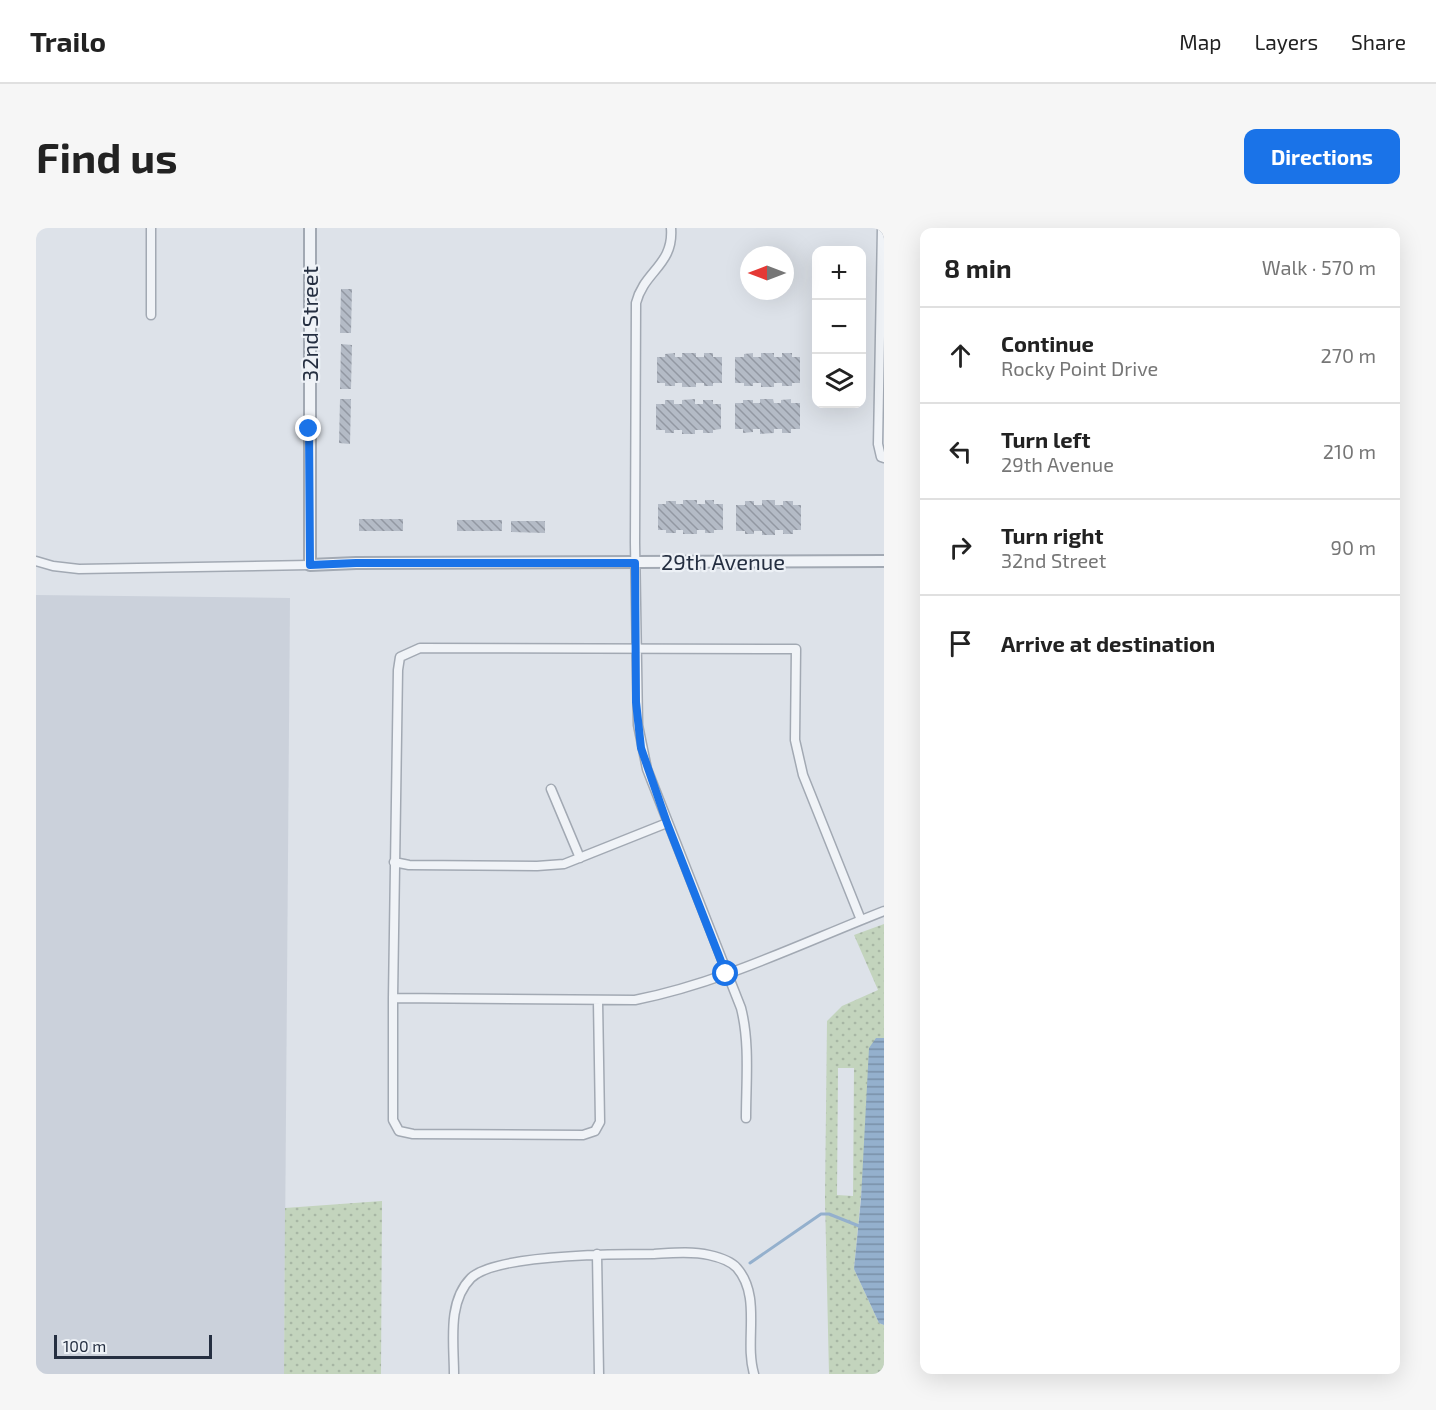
<!DOCTYPE html>
<html lang="en">
<head>
<meta charset="utf-8">
<style>
	body { margin:0; font-family:"Exo 2",sans-serif; background:#f6f6f6; color:#222 }
	.controls { position:absolute; right:18px; top:18px; display:grid; overflow:hidden; border-radius:12px; box-shadow:0 6px 24px #0002 }
	.controls button { width:54px; height:54px; display:grid; place-items:center; padding:0; border:0; border-bottom:2px solid #e0e0e0; background:#fff; color:#222; font:30px sans-serif }
	.compass { position:absolute; left:704px; top:18px; width:54px; height:54px; border-radius:50%; background:#fff; box-shadow:0 6px 24px #0002; rotate:270deg }
	.scale { position:absolute; left:18px; bottom:15px; width:158px; box-sizing:border-box; padding-left:6px; border:3px solid #252f41; border-top:0; font-size:16px; line-height:21px; white-space:nowrap; color:#252f41; -webkit-text-stroke:4px #edf1f6; paint-order:stroke }
	.stop { position:absolute; width:18px; height:18px; margin:-14px; border:4px solid #1a73e8; border-radius:50%; background:#fff }
	.stop.end { background:#1a73e8; border-color:#fff; box-shadow:0 2px 6px #0008 }
	.list { margin:0; padding:0; list-style:none }
	h2 { display:flex; justify-content:space-between; align-items:center; height:78px; margin:0; padding:0 24px; font-size:26px }
	h2 small { font-size:20px; font-weight:400; color:#767676 }
	.list li { display:grid; grid-template-columns:39px 1fr auto; gap:18px; align-items:center; box-sizing:border-box; height:96px; padding:0 24px; border-top:2px solid #e0e0e0 }
	.list b { display:block; font-size:22px; white-space:nowrap }
	.list p { margin:0; font-size:20px; white-space:nowrap; color:#767676 }
	.list em { font-size:20px; font-style:normal; color:#767676 }
	.icon { flex:none; width:33px; height:33px; fill:none; stroke:currentColor; stroke-width:2; stroke-linecap:round; stroke-linejoin:round }
	.map { position:relative; flex:none; width:848px; height:1146px; overflow:hidden; border-radius:12px }
	header { display:flex; align-items:center; gap:36px; box-sizing:border-box; height:84px; padding:0 30px; background:#fff; border-bottom:2px solid #e0e0e0 }
	header strong { font-size:28px }
	nav { display:flex; gap:33px; margin-inline-start:auto; font-size:21px }
	.intro { display:flex; align-items:center; justify-content:space-between; box-sizing:border-box; height:144px; padding:0 36px }
	h1 { margin:0; font-size:42px }
	.button { padding:15px 27px; border-radius:12px; background:#1a73e8; color:#fff; font-size:21px; font-weight:700 }
	main { display:flex; gap:36px; padding:0 36px }
	aside { flex:1; background:#fff; border-radius:12px; box-shadow:0 6px 24px #0002 }
	.map>svg:first-child { display:block }
	.built { fill:#cbd1db }
	.grass { fill:url(#grass-dots); fill-rule:evenodd }
	.water { fill:url(#water-rules) }
	.lines { fill:none; stroke-linecap:round; stroke-linejoin:round }
	.stream { stroke:#94b0cd; stroke-width:3 }
	.building { fill:url(#building-back-hatch) }
	.minor-casing { stroke:#a2a9b3; stroke-width:11 }
	.tertiary-casing { stroke:#a2a9b3; stroke-width:14 }
	.minor { stroke:#f0f3f7; stroke-width:8 }
	.tertiary { stroke:#f0f3f7; stroke-width:10 }
	.route { stroke:#1a73e8; stroke-width:8 }
	.labels { text-anchor:middle; stroke-width:4.5; stroke-linejoin:round; paint-order:stroke }
	.street-label { font-size:22px; fill:#252f41; stroke:#edf1f6 }
</style>
</head>
<body>
<header>
<strong>Trailo</strong>
<nav><a>Map</a><a>Layers</a><a>Share</a></nav>
</header>
<div class="intro"><h1>Find us</h1><a class="button">Directions</a></div>
<main>
<div class="map">
<svg width="848" height="1146" viewBox="0 0 848 1146">
	<defs>
		<pattern id="grass-dots" width="8" height="8" patternUnits="userSpaceOnUse" patternTransform="scale(1.5)"><rect width="8" height="8" fill="#c3d4bd"/><path d="M2 2h.1M6 6h.1" fill="none" stroke="#a7b6a4" stroke-width="1.8" stroke-linecap="round"/></pattern>
		<pattern id="water-rules" width="6" height="5" patternUnits="userSpaceOnUse" patternTransform="scale(1.5)"><rect width="6" height="5" fill="#94b0cd"/><path d="M0 2.5h6" fill="none" stroke="#7990a8"/></pattern>
		<pattern id="building-back-hatch" width="6" height="6" patternUnits="userSpaceOnUse" patternTransform="scale(1.5)"><rect width="6" height="6" fill="#b4bbc6"/><path d="M-1 5l2 2M0 0l6 6M5-1l2 2" fill="none" stroke="#9298a2"/></pattern>
	</defs>
	<rect width="100%" height="100%" fill="#dde2e9"/>
	<path class="built" d="M0,367L254,370L248,1146H0Z"/>
	<path class="grass" d="M848,696V810H840L818,1041L843,1095L848,1097V1146H793L789,971L791,793L806,778L842,762L818,707ZM802,840H818L817,968L801,967Z
		M346,973L345,1146H248L249,980Z"/>
	<path class="water" d="M840,810H848V1097L843,1095L818,1041L825,971L833,820Z"/>
	<g class="lines">
		<path class="stream" d="M714,1035L785,986H793L823,998"/>
	</g>
	<path class="building" d="M305,61H316L315,105H304Z
		M305,116L316,117L315,161H304Z
		M639,125V129H646V125H660V129H668V125H677V129H686V155H677V158H668V155H660V159H646V155H639V158H629V155H621V129H629V126Z
		M717,125V129H725V125H738V129H746V125H756V129H764V155H756V158H746V155H738V159H725V155H717V158H708V155H699V129H708V126Z
		M304,171H315L314,216L303,215Z
		M659,171V176H667V172H677V176H685V201L677,202V205H667V202H659V206H646V202H638V205H629V202H620V176H629V172H638V176H646V172Z
		M724,171H737L738,175H745V172L755,171V175H764V201H755V205H746V201H738V205L724,206V201H717V204L707,205V201H699V175H707V172H717V175H724Z
		M647,272H661V276H669V272H678V276H687V302H678V305H669V302H661V306H647V302H640V305H630V302H622V276H630V273H640V276H647Z
		M726,272H739V277H747V273H757V277H765V302H757V306H747V302H739V307H726V303H718V306H709V303H700V277H709V273H718V277H726Z
		M323,291H367V303H323Z
		M421,292H466V303H421Z
		M475,293H509V305L475,304Z"/>
	<g class="lines">
		<g class="minor-casing">
			<path id="minor" d="M115,0V87
				M635,0C638,37 608,43 600,75L599,315L602,497L611,541L705,780C714,815 710,854 710,890
				M846,0L842,216L845,229L848,230
				M0,333L17,338L43,341L274,337
				M515,561L544,630
				M358,634L373,637L501,638L528,636L631,595
				M825,692L767,547L759,512L760,421L384,420L364,429L362,442L357,770L599,772C685,755 766,715 848,683
				M357,770V892L363,903L377,906L547,907L559,903L564,894L562,773
				M561,1026L563,1146
				M418,1146C418,1115 411,1074 435,1050C460,1026 581,1026 618,1026C636,1025 656,1023 673,1027C682,1029 695,1033 701,1040C726,1069 708,1112 718,1146"/>
		</g>
		<g class="tertiary-casing">
			<path id="tertiary" d="M274,0V337L320,335L848,333"/>
		</g>
		<use href="#minor" class="minor"/>
		<use href="#tertiary" class="tertiary"/>
	</g>
	<g class="lines">
		<path class="route" d="M273,201L274,337L320,335H599L600,474L605,520L631,595L690,746"/>
	</g>
	<g class="labels">
		<g class="street-label">
			<text transform="translate(274 96) rotate(-90)" y="8">32nd Street</text>
			<text x="687" y="342">29th Avenue</text>
		</g>
	</g>
</svg>
<div class="controls">
<button>+</button>
<button>−</button>
<button><svg class="icon" aria-label="layers" viewBox="0 0 24 24"><path d="M12 4l9 5-9 5-9-5zM3 14l9 5 9-5"/></svg></button>
</div>
<svg class="compass" viewBox="-18 -18 36 36"><path d="M0-13l5 13h-10z" fill="#e53935"/><path d="M0 13l5-13h-10z" fill="#767676"/></svg>
<div class="scale">100 m</div>
<div class="stop" style="left:690px;top:746px"></div>
<div class="stop end" style="left:273px;top:201px"></div>
</div>
<aside>
<h2>8 min<small>Walk · 570 m</small></h2>
<ul class="list">
<li><svg class="icon" aria-label="ahead" viewBox="0 0 24 24"><path d="M12 20V5M6 11l6-6 6 6"/></svg><div><b>Continue</b><p>Rocky Point Drive</p></div><em>270 m</em></li>
<li><svg class="icon" aria-label="left" viewBox="0 0 24 24"><path d="M17 20v-9H6M10 6l-5 5 5 5"/></svg><div><b>Turn left</b><p>29th Avenue</p></div><em>210 m</em></li>
<li><svg class="icon" aria-label="right" viewBox="0 0 24 24"><path d="M7 20v-9h11M14 6l5 5-5 5"/></svg><div><b>Turn right</b><p>32nd Street</p></div><em>90 m</em></li>
<li><svg class="icon" aria-label="arrive" viewBox="0 0 24 24"><path d="M6 21V4h12l-3 4 3 4H6"/></svg><div><b>Arrive at destination</b></div></li>
</ul>
</aside>
</main>
</body>
</html>
